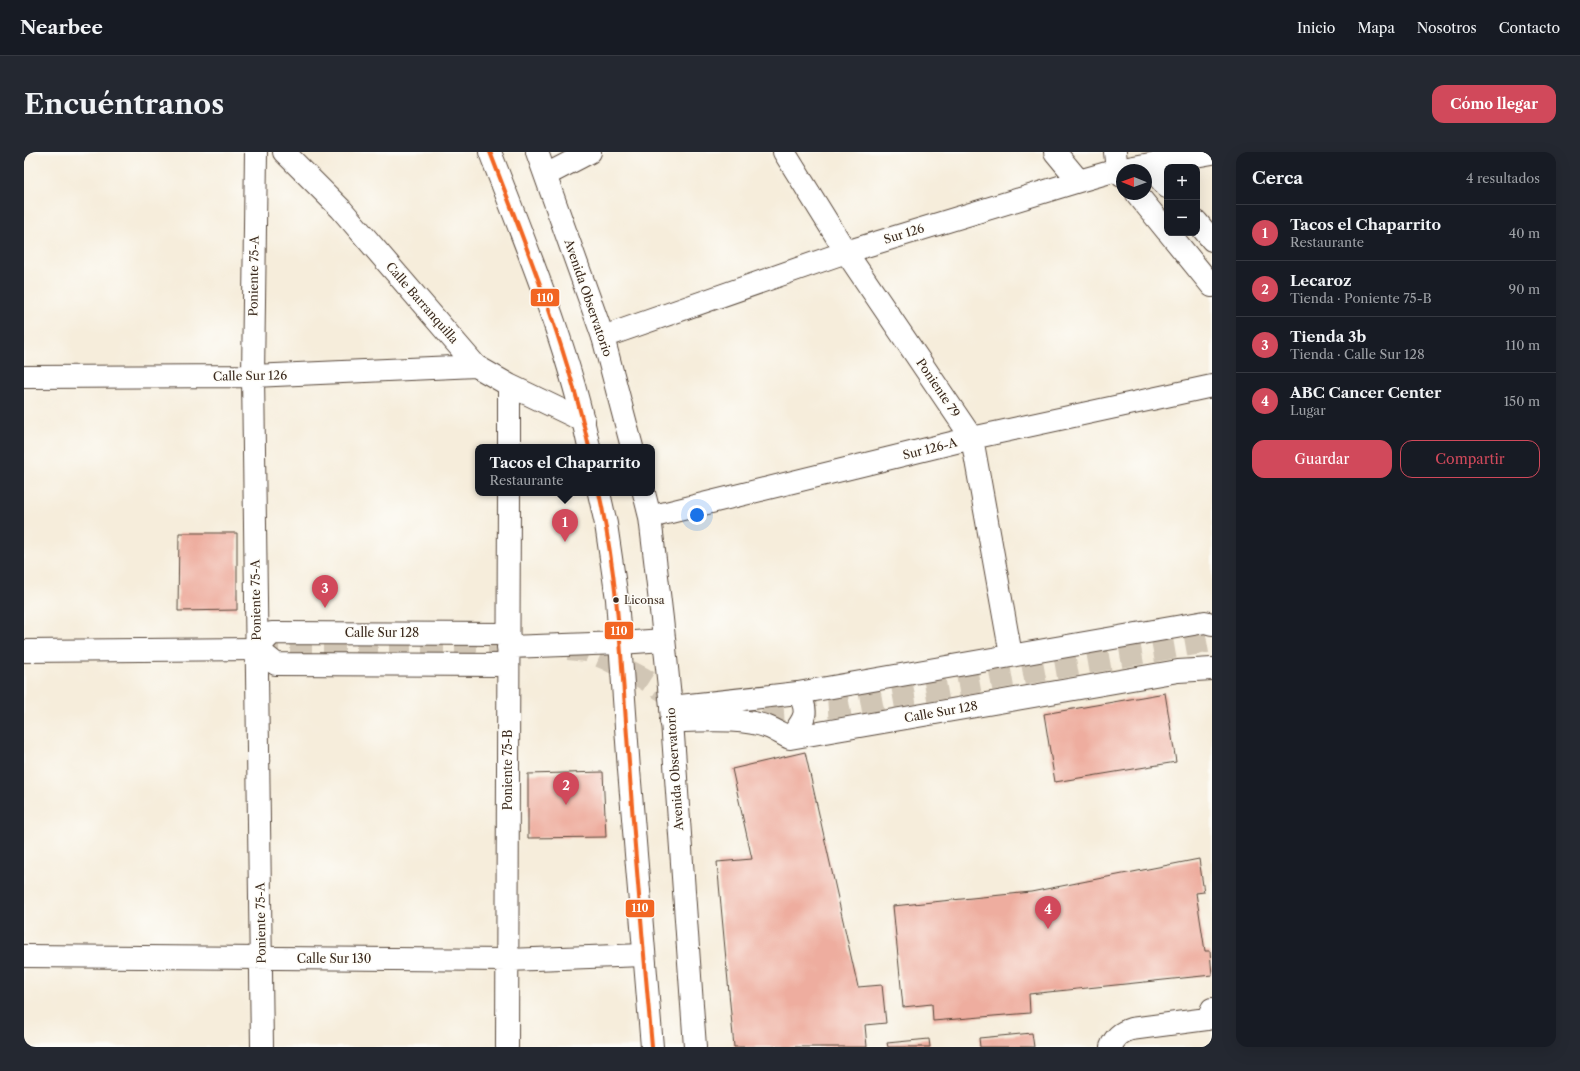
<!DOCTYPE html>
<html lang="es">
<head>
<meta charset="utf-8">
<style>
	body { margin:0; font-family:"Libre Caslon Text",serif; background:#242831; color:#f1f3f6 }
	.controls { position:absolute; right:12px; top:12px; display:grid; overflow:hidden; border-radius:8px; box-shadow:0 4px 16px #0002 }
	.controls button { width:36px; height:36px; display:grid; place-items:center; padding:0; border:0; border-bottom:1px solid #363941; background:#171b24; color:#f1f3f6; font:20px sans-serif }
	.compass { position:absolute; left:1092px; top:12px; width:36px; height:36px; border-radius:50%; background:#171b24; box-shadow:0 4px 16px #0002; rotate:271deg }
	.you { position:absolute; left:673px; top:363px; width:14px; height:14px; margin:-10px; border:3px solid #fff; border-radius:50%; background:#1a73e8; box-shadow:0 0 0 6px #1a73e833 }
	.badge { display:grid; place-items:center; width:26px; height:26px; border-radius:50%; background:#d1495b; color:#fff; font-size:13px; font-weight:700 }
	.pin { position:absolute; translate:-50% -33px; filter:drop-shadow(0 1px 2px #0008) }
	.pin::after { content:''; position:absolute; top:21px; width:14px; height:12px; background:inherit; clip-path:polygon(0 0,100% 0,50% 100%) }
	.popup { position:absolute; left:451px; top:292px; width:180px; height:52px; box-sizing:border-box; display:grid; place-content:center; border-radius:8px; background:#171b24; filter:drop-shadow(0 1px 3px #0005); font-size:13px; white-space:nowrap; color:#9ea1a6 }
	.popup b { font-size:15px; color:#f1f3f6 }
	.popup::after { content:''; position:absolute; left:50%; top:100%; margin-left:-8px; border:8px solid transparent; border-top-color:#171b24 }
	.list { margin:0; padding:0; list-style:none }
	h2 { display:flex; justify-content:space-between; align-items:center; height:52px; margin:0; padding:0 16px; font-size:17px }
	h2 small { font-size:13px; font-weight:400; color:#9ea1a6 }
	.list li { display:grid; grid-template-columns:26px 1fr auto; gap:12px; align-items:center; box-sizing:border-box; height:56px; padding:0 16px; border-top:1px solid #363941 }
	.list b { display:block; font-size:15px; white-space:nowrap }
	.list p { margin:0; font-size:13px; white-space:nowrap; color:#9ea1a6 }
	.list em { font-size:13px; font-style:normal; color:#9ea1a6 }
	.actions { display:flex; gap:8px; padding:12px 16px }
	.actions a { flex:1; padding:9px 0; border:1px solid #d1495b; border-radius:12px; text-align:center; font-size:14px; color:#d1495b }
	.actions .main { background:#d1495b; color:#fff }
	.map { position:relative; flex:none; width:1188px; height:895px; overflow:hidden; border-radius:12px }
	header { display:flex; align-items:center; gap:24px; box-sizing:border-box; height:56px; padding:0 20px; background:#171b24; border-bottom:1px solid #363941 }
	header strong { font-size:19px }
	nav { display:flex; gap:22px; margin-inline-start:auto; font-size:14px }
	.intro { display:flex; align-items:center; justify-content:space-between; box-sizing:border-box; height:96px; padding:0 24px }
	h1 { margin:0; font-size:28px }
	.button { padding:10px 18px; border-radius:12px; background:#d1495b; color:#fff; font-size:14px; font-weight:700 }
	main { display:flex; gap:24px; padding:0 24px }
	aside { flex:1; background:#171b24; border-radius:12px; box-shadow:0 4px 16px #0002 }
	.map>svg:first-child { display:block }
	.building { fill:#eead9f }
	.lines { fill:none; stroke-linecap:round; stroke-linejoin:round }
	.major-tunnel { stroke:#d1c6b5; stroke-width:22; stroke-dasharray:22 11; stroke-linecap:butt }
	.minor-casing { stroke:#57473a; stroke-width:24 }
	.major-casing { stroke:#57473a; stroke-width:24 }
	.minor { stroke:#fff; stroke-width:22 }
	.major { stroke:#fff; stroke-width:22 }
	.bus-1-casing { stroke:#fdfcf7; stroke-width:7 }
	.bus-1 { stroke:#f26522; stroke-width:4 }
	.bus-dot { fill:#3b2a1e; stroke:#fdfcf7; stroke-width:1.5 }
	.labels { text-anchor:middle; stroke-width:3; stroke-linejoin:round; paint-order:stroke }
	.bus-label { font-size:11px; fill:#3b2a1e; stroke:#fdfcf7; text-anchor:start }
	.street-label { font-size:12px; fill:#3b2a1e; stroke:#fdfcf7 }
	.line-badge { stroke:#fdfcf7; stroke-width:1.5 }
	.badge-label { font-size:11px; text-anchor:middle; font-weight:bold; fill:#fff }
</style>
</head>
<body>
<header>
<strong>Nearbee</strong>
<nav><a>Inicio</a><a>Mapa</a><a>Nosotros</a><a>Contacto</a></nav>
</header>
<div class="intro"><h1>Encuéntranos</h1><a class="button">Cómo llegar</a></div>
<main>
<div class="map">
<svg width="1188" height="895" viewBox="0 0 1188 895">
	<rect width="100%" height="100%" fill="#fdfcf7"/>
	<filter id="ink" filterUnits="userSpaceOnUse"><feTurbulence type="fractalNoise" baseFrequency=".025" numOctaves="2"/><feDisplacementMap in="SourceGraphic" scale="8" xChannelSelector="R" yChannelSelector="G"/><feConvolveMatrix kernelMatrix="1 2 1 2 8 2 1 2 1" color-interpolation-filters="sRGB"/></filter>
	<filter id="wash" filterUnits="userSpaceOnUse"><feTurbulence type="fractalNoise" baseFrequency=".012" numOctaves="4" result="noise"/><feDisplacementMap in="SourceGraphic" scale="16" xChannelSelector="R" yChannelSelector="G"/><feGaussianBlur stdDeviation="0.9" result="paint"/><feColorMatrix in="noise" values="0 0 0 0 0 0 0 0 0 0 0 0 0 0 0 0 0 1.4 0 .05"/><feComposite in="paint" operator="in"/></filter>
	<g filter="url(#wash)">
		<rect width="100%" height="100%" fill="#f6eddb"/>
		<g id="blocks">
			<path class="building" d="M155,381H213V458L154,459Z
				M1141,541L1152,610L1031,630L1020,562Z
				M781,600L834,835L858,833L862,871L841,873L843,895H710L693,710L728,707L708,617Z
				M579,620L582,685L504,686V622Z
				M1175,707L1180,740L1172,741L1181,799H1186L1188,823L1005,842L1006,861L909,869L908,852L879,855L869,754L1007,740Z
				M1008,881L1010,895H956L955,886Z
				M905,887L906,895H864L863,891Z"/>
		</g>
	</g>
	<g filter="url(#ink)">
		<use href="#blocks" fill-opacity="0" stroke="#57473a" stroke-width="1"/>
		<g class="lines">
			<path class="major-tunnel" d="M233,497L504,496
				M544,497L563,499L584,508L619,526L660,552
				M705,562L810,555L1188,489"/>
			<g class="minor-casing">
				<path id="minor" d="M232,0L229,224L238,895
					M260,0L317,57L452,214L485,233L560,269
					M760,0L822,100L948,286L987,503
					M1031,0L1055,29
					M1124,13L1143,35
					M522,23L566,0
					M1173,70L1188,88
					M579,185L822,100L1055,29L1093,18L1188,1
					M0,225L229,224L452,214
					M485,295V233
					M626,365L948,286L1188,234
					M484,495L596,491L640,488
					M484,513L252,512L233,497L248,481L484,482V475
					M647,555L774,541L1181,470L1188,472
					M647,569C676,569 717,565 744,575C752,578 759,583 766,586L1154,519L1188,517
					M766,586C779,568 787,562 774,541
					M0,804L483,808L620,803
					M483,895L485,341
					M1087,895C1091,885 1097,880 1107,877L1183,867L1188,857"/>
			</g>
			<g class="major-casing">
				<path id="major" d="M466,0C503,97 544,193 565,295
					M513,0L579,185L608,295
					M1091,0L1093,18L1098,24
					M1113,42L1143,79
					M1145,81L1188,134
					M575,341L582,372L593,447L605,618L628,895
					M620,341L626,365L638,467L647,555L671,895
					M0,499L233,497"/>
			</g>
			<use href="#minor" class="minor"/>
			<use href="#major" class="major"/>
			<g class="bus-1-casing">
				<path id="bus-1" d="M466,0C503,97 542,193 565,295
					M575,341C595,430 598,521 605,611C611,706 620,801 628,895"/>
			</g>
			<use href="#bus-1" class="bus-1"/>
		</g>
	</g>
	<circle class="bus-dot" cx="592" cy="448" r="3.5"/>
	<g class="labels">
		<g class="bus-label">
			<text x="600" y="452">Liconsa</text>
		</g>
		<g class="street-label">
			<text transform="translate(880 82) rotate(-17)" y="4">Sur 126</text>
			<text transform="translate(230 124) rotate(-89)" y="4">Poniente 75-A</text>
			<text transform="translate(564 146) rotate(71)" y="4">Avenida Observatorio</text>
			<text transform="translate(398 151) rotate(49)" y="4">Calle Barranquilla</text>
			<text transform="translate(226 224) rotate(-1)" y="4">Calle Sur 126</text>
			<text transform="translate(914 236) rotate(56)" y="4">Poniente 79</text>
			<text transform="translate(906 297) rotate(-14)" y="4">Sur 126-A</text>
			<text transform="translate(232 448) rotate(-91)" y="4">Poniente 75-A</text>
			<text x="358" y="485">Calle Sur 128</text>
			<text transform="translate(917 560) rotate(-10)" y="4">Calle Sur 128</text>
			<text transform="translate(651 617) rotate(-94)" y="4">Avenida Observatorio</text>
			<text transform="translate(484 618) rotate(-90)" y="4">Poniente 75-B</text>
			<text transform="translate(237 771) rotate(-91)" y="4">Poniente 75-A</text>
			<text x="310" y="811">Calle Sur 130</text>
		</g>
	</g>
	<g class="line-badge">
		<rect x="506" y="136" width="30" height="19" rx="4" fill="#f26522"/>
		<rect x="580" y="469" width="30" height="19" rx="4" fill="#f26522"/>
		<rect x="601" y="747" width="30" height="19" rx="4" fill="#f26522"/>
	</g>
	<g class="badge-label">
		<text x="521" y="150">110</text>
		<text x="595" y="483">110</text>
		<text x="616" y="760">110</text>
	</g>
</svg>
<div class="controls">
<button>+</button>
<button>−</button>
</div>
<svg class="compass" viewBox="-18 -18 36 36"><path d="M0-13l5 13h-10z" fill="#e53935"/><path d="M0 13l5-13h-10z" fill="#9ea1a6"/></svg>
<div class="you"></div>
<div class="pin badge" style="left:541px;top:390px">1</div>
<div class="popup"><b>Tacos el Chaparrito</b>Restaurante</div>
<div class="pin badge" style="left:542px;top:653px">2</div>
<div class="pin badge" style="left:301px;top:456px">3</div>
<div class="pin badge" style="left:1024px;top:777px">4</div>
</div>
<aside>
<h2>Cerca<small>4 resultados</small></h2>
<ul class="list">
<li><span class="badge">1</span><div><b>Tacos el Chaparrito</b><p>Restaurante</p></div><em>40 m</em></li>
<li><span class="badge">2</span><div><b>Lecaroz</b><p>Tienda · Poniente 75-B</p></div><em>90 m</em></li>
<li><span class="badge">3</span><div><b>Tienda 3b</b><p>Tienda · Calle Sur 128</p></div><em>110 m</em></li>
<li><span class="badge">4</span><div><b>ABC Cancer Center</b><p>Lugar</p></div><em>150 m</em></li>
</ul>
<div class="actions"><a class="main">Guardar</a><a>Compartir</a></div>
</aside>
</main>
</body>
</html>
